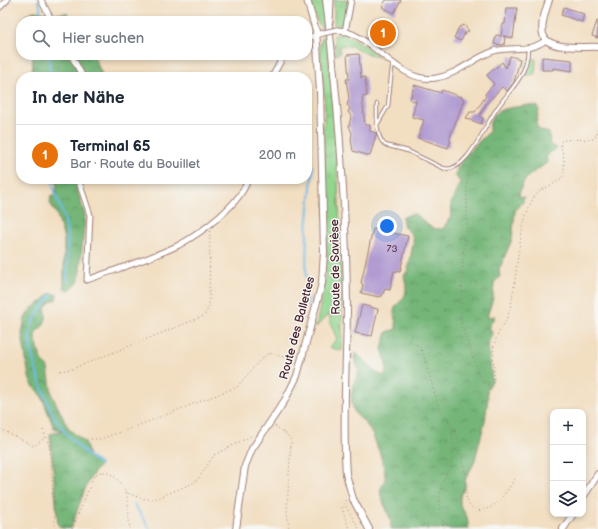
<!DOCTYPE html>
<html lang="de">
<head>
<meta charset="utf-8">
<style>
	body { margin:0; font-family:"Balsamiq Sans",sans-serif; background:#f6f6f7; color:#1f2937 }
	.controls { position:absolute; right:12px; bottom:12px; display:grid; overflow:hidden; border-radius:8px; box-shadow:0 2px 6px #0003 }
	.controls button { width:36px; height:36px; display:grid; place-items:center; padding:0; border:0; border-bottom:1px solid #e0e1e3; background:#fff; color:#1f2937; font:20px sans-serif }
	.you { position:absolute; left:387px; top:226px; width:14px; height:14px; margin:-10px; border:3px solid #fff; border-radius:50%; background:#1a73e8; box-shadow:0 0 0 6px #1a73e833 }
	.badge { display:grid; place-items:center; width:26px; height:26px; border-radius:50%; background:#0f766e; color:#fff; font-size:13px; font-weight:700 }
	.pin { position:absolute; translate:-50% -50%; border:2px solid #fff; box-shadow:0 1px 4px #0006 }
	.list { margin:0; padding:0; list-style:none }
	h2 { display:flex; justify-content:space-between; align-items:center; height:52px; margin:0; padding:0 16px; font-size:17px }
	h2 small { font-size:13px; font-weight:400; color:#747a83 }
	.list li { display:grid; grid-template-columns:26px 1fr auto; gap:12px; align-items:center; box-sizing:border-box; height:60px; padding:0 16px; border-top:1px solid #e0e1e3 }
	.list b { display:block; font-size:15px; white-space:nowrap }
	.list p { margin:0; font-size:13px; white-space:nowrap; color:#747a83 }
	.list em { font-size:13px; font-style:normal; color:#747a83 }
	.icon { flex:none; width:22px; height:22px; fill:none; stroke:currentColor; stroke-width:2; stroke-linecap:round; stroke-linejoin:round }
	.map { position:relative; flex:none; width:598px; height:529px; overflow:hidden }
	.search { position:absolute; background:#fff; box-shadow:0 2px 6px #0003; left:16px; top:16px; width:296px; height:44px; display:flex; align-items:center; gap:10px; box-sizing:border-box; padding:0 14px; border-radius:16px; color:#747a83; font-size:15px }
	.panel { position:absolute; background:#fff; box-shadow:0 2px 6px #0003; left:16px; top:72px; width:296px; height:112px; border-radius:16px }
	.map>svg:first-child { display:block }
	.grass { fill:url(#grass-tufts); stroke:#6e7a5c }
	.forest { fill:url(#forest-crowns); stroke:#606a52 }
	.garden { fill:#92d58d; stroke:#6e7a5c }
	.lines { fill:none; stroke-linecap:round; stroke-linejoin:round }
	.stream { stroke:#6ebbe8; stroke-width:2 }
	.building { fill:#b19bd1 }
	.service-casing { stroke:#9e7e76; stroke-width:4.5 }
	.minor-casing { stroke:#9e7e76; stroke-width:7 }
	.tertiary-casing { stroke:#9e7e76; stroke-width:8 }
	.path { stroke:#9e7e76; stroke-width:1; stroke-dasharray:1 3; stroke-linecap:butt }
	.service { stroke:#fff; stroke-width:2.5 }
	.minor { stroke:#fff; stroke-width:5 }
	.tertiary { stroke:#fff; stroke-width:6 }
	.minor-bridge-casing { stroke:#9e7e76; stroke-width:7; stroke-linecap:butt }
	.minor-bridge { stroke:#fff; stroke-width:5 }
	.labels { text-anchor:middle; stroke-width:3; stroke-linejoin:round; paint-order:stroke }
	.number-label { font-size:10px; fill:#643e54 }
	.street-label { font-size:12px; fill:#4a1f2b; stroke:#f6f6f2 }
</style>
</head>
<body>
<div class="map">
<svg width="598" height="529" viewBox="0 0 598 529">
	<defs>
		<pattern id="grass-tufts" width="24" height="20" patternUnits="userSpaceOnUse"><rect width="24" height="20" fill="#92d58d"/><path d="M3 7l-1-3M5 7V3M7 7l1-3M15 17l-1-3M17 17v-4M19 17l1-3" fill="none" stroke="#7fb67a"/></pattern>
		<pattern id="forest-crowns" width="20" height="18" patternUnits="userSpaceOnUse"><rect width="20" height="18" fill="#75b678"/><path d="M2 6a3 3 0 1 1 6 0M12 15a3 3 0 1 1 6 0" fill="none" stroke="#629363"/></pattern>
	</defs>
	<rect width="100%" height="100%" fill="#f6f6f2"/>
	<filter id="ink" filterUnits="userSpaceOnUse"><feTurbulence type="fractalNoise" baseFrequency=".025" numOctaves="2"/><feDisplacementMap in="SourceGraphic" scale="8" xChannelSelector="R" yChannelSelector="G"/><feConvolveMatrix kernelMatrix="1 2 1 2 8 2 1 2 1" color-interpolation-filters="sRGB"/></filter>
	<filter id="wash" filterUnits="userSpaceOnUse"><feTurbulence type="fractalNoise" baseFrequency=".012" numOctaves="4" result="noise"/><feDisplacementMap in="SourceGraphic" scale="16" xChannelSelector="R" yChannelSelector="G"/><feGaussianBlur stdDeviation="0.9" result="paint"/><feColorMatrix in="noise" values="0 0 0 0 0 0 0 0 0 0 0 0 0 0 0 0 0 1.4 0 .05"/><feComposite in="paint" operator="in"/></filter>
	<g filter="url(#wash)">
		<rect width="100%" height="100%" fill="#f2dec1"/>
		<path class="grass" d="M310,0H323L326,28H322L317,21Z
			M334,0H347C347,11 347,26 334,27Z
			M341,34L354,39L382,58L365,53L352,46H339L340,53L336,55L334,35Z
			M327,36C338,141 342,245 342,351L329,347L337,339L330,322V313L316,327L324,284L327,260L323,128L325,109L320,46L322,38Z"/>
		<path class="forest" d="M34,11L52,14L67,13L70,19L81,21H24L23,18L27,14Z
			M33,55H93L103,77H32Z
			M528,105L537,106L539,110L536,124L539,130L549,133L550,145L557,148L548,154L546,158L548,162C534,173 522,176 519,196L524,197L523,202L515,211L512,239L499,270L500,276L494,283L493,298L487,317L495,316L489,326L492,333L488,343L492,381L487,390L488,398L485,421L474,463L465,480V488L460,496V505L467,517L469,529H391C392,514 382,505 380,491C381,487 384,483 385,480C387,469 373,432 366,424C363,420 358,417 355,413C348,399 353,383 359,371L354,358L355,352L377,373L384,376L387,369L382,348L387,332L396,329C397,322 394,319 394,313C394,299 412,304 404,276C410,268 409,264 411,255C413,241 417,237 404,227L402,218C420,207 419,222 433,228C436,229 440,229 443,229L452,214L451,203L460,182L455,175C460,157 476,145 489,132C488,106 509,109 528,105Z
			M53,179H74L85,216L79,279L77,284L68,291L64,288V239L57,215L50,203L51,196L56,194L57,184Z
			M50,293L57,295L56,300L50,302L45,308C49,318 44,326 36,332L35,337L41,359L48,368L52,395L66,424L70,430L85,442L89,456L101,465C87,475 78,510 71,528C65,529 62,529 58,525L50,434L63,431L54,428L42,397L31,383L29,377L22,334L25,318L31,309L44,300Z"/>
		<path class="garden" d="M530,59H536L535,74L527,75L526,65Z"/>
		<g class="lines">
			<path class="stream" d="M38,0L40,6L41,21
				M48,55L51,77
				M52,179C54,194 61,206 65,221C69,240 67,261 67,281
				M52,295C43,305 33,318 30,332C26,350 49,412 61,427C69,438 88,456 100,465
				M308,308L306,269L307,230L313,166
				M134,504L150,529"/>
		</g>
		<g id="blocks">
			<path class="building" d="M386,0H401L394,13L382,7Z
				M564,7L584,14L582,22L561,15Z
				M506,8H517L513,38L503,36H505L504,45L494,44L496,35L501,36L503,24H505Z
				M597,21H598V38L592,36Z
				M464,25L469,31L465,33L461,41L454,38L459,27Z
				M359,54L361,78L365,77L367,96L362,97L365,125H370V131L376,133V135L370,156L353,151L351,140L352,133L349,126L351,116L348,112L350,108L347,105L349,99L346,79H349L347,55Z
				M510,56L520,59L514,82L507,91L502,87L487,103L479,116L483,118L481,124L466,118L470,112H475L486,96L485,94L494,84L487,75L502,62L506,68Z
				M542,57L572,60V71L553,68V70H542Z
				M414,85L441,93L442,90L461,97L464,100L449,140L451,141L448,148L418,138L424,120L412,117L416,101L410,100Z
				M373,229L408,236L400,272L394,271L390,290L385,289L382,296L379,297L361,293L363,284L361,283Z
				M362,305L378,309L372,336L355,333Z"/>
		</g>
	</g>
	<g filter="url(#ink)">
		<use href="#blocks" fill-opacity="0" stroke="#9e7e76" stroke-width="1"/>
		<g class="lines">
			<g class="service-casing">
				<path id="service" d="M377,104C377,116 375,136 385,145L408,151L443,168C465,175 484,128 494,113C508,90 527,79 528,49
					M378,123L388,106L392,68L394,64"/>
			</g>
			<g class="minor-casing">
				<path id="minor" d="M41,0L52,21
					M0,7L7,0
					M330,21L331,0
					M337,30C371,31 398,85 436,78C457,75 473,58 494,51C512,46 529,53 546,40
					M345,32L351,0
					M307,38L323,33
					M71,55L83,77
					M272,77L284,55
					M78,179L90,215L87,280C117,269 150,259 179,245C201,233 241,204 248,179"/>
			</g>
			<g class="tertiary-casing">
				<path id="tertiary" d="M326,0C338,100 346,201 347,302C347,359 342,417 346,474L353,499L369,529
					M549,0C546,10 540,24 543,34C546,51 585,46 598,47
					M583,497L598,474
					M236,529L245,466L252,449L285,400L297,376L322,283L324,252L320,91L316,31L307,0
					M563,529L573,514"/>
			</g>
			<path class="path" d="M480,146L468,173L467,182V234L463,254L461,306V324L476,366C477,374 482,385 491,386C498,380 490,356 495,342C498,332 506,323 509,312C518,280 517,222 535,196C543,186 556,186 564,175V159L560,143L563,140L593,139L596,136L598,128
				M409,341L419,346L423,353L437,402L442,413L454,429L458,440L466,476V497L469,505C487,523 508,491 515,478
				M60,371L72,369L204,316L209,307L210,231
				M275,426L286,434L291,440L287,510L289,529
				M0,429L34,446L46,437
				M43,430L50,447L55,525L57,529
				M91,439H100L124,431L237,387L259,361L269,353L295,360
				M125,492L143,499H155L193,483L199,478L214,455L253,435
				M346,500L342,508L349,529
				M344,503L359,529
				M72,529L94,476C105,465 120,479 125,491C130,502 128,518 130,529
				M444,529C441,517 438,498 441,486C443,479 447,474 449,469C456,453 454,439 449,423"/>
			<use href="#service" class="service"/>
			<use href="#minor" class="minor"/>
			<use href="#tertiary" class="tertiary"/>
			<g class="minor-bridge-casing">
				<path id="minor-bridge" d="M323,33L337,30"/>
			</g>
			<use href="#minor-bridge" class="minor-bridge"/>
		</g>
	</g>
	<g class="labels">
		<g class="number-label">
			<text x="392" y="252">73</text>
		</g>
		<g class="street-label">
			<text transform="translate(335 267) rotate(-91)" y="4">Route de Savièse</text>
			<text transform="translate(297 328) rotate(-75)" y="4">Route des Ballettes</text>
		</g>
	</g>
</svg>
<div class="controls">
<button>+</button>
<button>−</button>
<button><svg class="icon" aria-label="layers" viewBox="0 0 24 24"><path d="M12 4l9 5-9 5-9-5zM3 14l9 5 9-5"/></svg></button>
</div>
<div class="you"></div>
<div class="pin badge" style="left:383px;top:33px;background:#e8710a">1</div>
<div class="search"><svg class="icon" aria-label="search" viewBox="0 0 24 24"><circle cx="10" cy="10" r="6"/><path d="M15 15l6 6"/></svg>Hier suchen</div>
<section class="panel">
<h2>In der Nähe<small></small></h2>
<ul class="list">
<li><span class="badge" style="background:#e8710a">1</span><div><b>Terminal 65</b><p>Bar · Route du Bouillet</p></div><em>200 m</em></li>
</ul>
</section>
</div>
</body>
</html>
